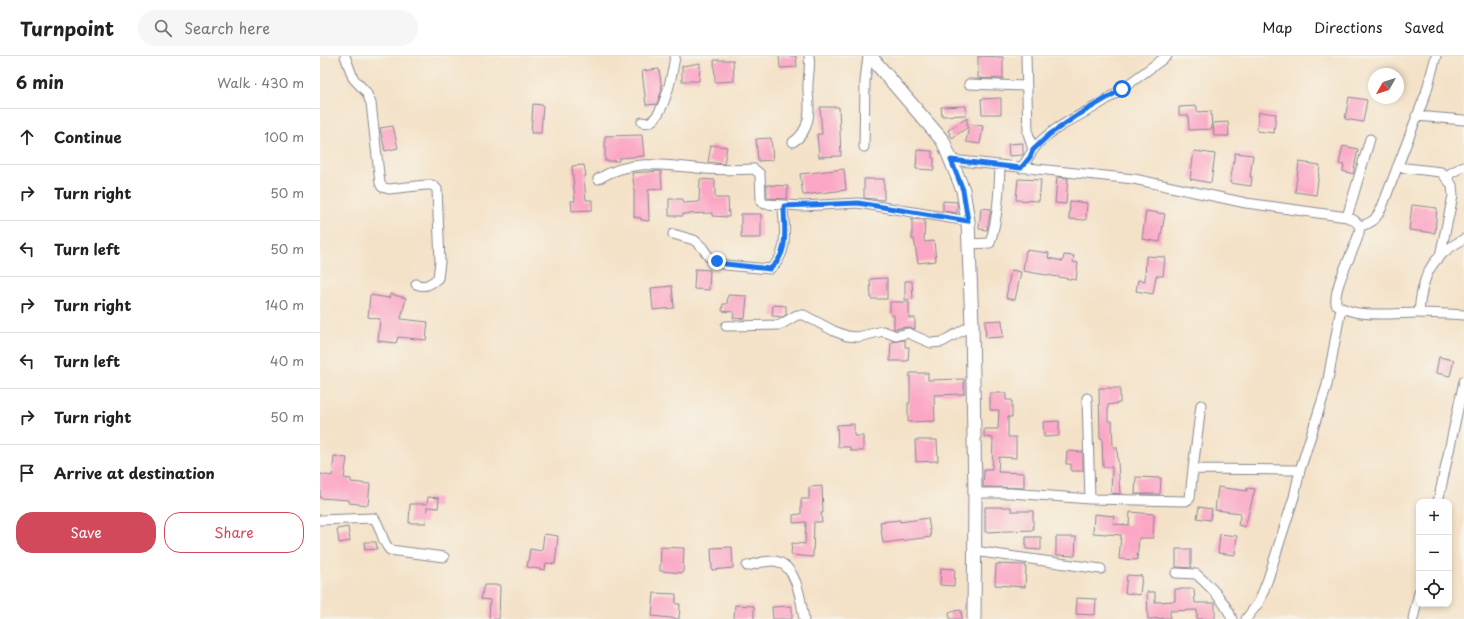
<!DOCTYPE html>
<html lang="en">
<head>
<meta charset="utf-8">
<style>
	body { margin:0; font-family:"Playpen Sans",sans-serif; background:#f6f6f6; color:#222 }
	.controls { position:absolute; right:12px; bottom:12px; display:grid; overflow:hidden; border-radius:8px; box-shadow:0 2px 6px #0003 }
	.controls button { width:36px; height:36px; display:grid; place-items:center; padding:0; border:0; border-bottom:1px solid #e0e0e0; background:#fff; color:#222; font:20px sans-serif }
	.compass { position:absolute; left:1048px; top:12px; width:36px; height:36px; border-radius:50%; background:#fff; box-shadow:0 2px 6px #0003; rotate:231deg }
	.stop { position:absolute; width:12px; height:12px; margin:-9px; border:3px solid #1a73e8; border-radius:50%; background:#fff }
	.stop.end { background:#1a73e8; border-color:#fff; box-shadow:0 1px 4px #0008 }
	.list { margin:0; padding:0; list-style:none }
	h2 { display:flex; justify-content:space-between; align-items:center; height:52px; margin:0; padding:0 16px; font-size:17px }
	h2 small { font-size:13px; font-weight:400; color:#767676 }
	.list li { display:grid; grid-template-columns:26px 1fr auto; gap:12px; align-items:center; box-sizing:border-box; height:56px; padding:0 16px; border-top:1px solid #e0e0e0 }
	.list b { display:block; font-size:15px; white-space:nowrap }
	.list em { font-size:13px; font-style:normal; color:#767676 }
	.actions { display:flex; gap:8px; padding:12px 16px }
	.actions a { flex:1; padding:9px 0; border:1px solid #d1495b; border-radius:16px; text-align:center; font-size:14px; color:#d1495b }
	.actions .main { background:#d1495b; color:#fff }
	.icon { flex:none; width:22px; height:22px; fill:none; stroke:currentColor; stroke-width:2; stroke-linecap:round; stroke-linejoin:round }
	.map { position:relative; flex:none; width:1144px; height:563px; overflow:hidden }
	header { display:flex; align-items:center; gap:24px; box-sizing:border-box; height:56px; padding:0 20px; background:#fff; border-bottom:1px solid #e0e0e0 }
	header strong { font-size:19px }
	nav { display:flex; gap:22px; margin-inline-start:auto; font-size:14px }
	.search { width:280px; height:36px; background:#f6f6f6; display:flex; align-items:center; gap:10px; box-sizing:border-box; padding:0 14px; border-radius:22px; color:#767676; font-size:15px }
	main { display:flex }
	aside { flex:1; background:#fff }
	.map>svg:first-child { display:block }
	.building { fill:#fba6c5 }
	.lines { fill:none; stroke-linecap:round; stroke-linejoin:round }
	.street-casing { stroke:#888893; stroke-width:11 }
	.secondary-casing { stroke:#888893; stroke-width:15 }
	.street { stroke:#fff; stroke-width:9 }
	.secondary { stroke:#fff; stroke-width:13 }
	.route { stroke:#1a73e8; stroke-width:5 }
</style>
</head>
<body>
<header>
<strong>Turnpoint</strong>
<div class="search"><svg class="icon" aria-label="search" viewBox="0 0 24 24"><circle cx="10" cy="10" r="6"/><path d="M15 15l6 6"/></svg>Search here</div>
<nav><a>Map</a><a>Directions</a><a>Saved</a></nav>
</header>
<main>
<aside>
<h2>6 min<small>Walk · 430 m</small></h2>
<ul class="list">
<li><svg class="icon" aria-label="ahead" viewBox="0 0 24 24"><path d="M12 20V5M6 11l6-6 6 6"/></svg><div><b>Continue</b></div><em>100 m</em></li>
<li><svg class="icon" aria-label="right" viewBox="0 0 24 24"><path d="M7 20v-9h11M14 6l5 5-5 5"/></svg><div><b>Turn right</b></div><em>50 m</em></li>
<li><svg class="icon" aria-label="left" viewBox="0 0 24 24"><path d="M17 20v-9H6M10 6l-5 5 5 5"/></svg><div><b>Turn left</b></div><em>50 m</em></li>
<li><svg class="icon" aria-label="right" viewBox="0 0 24 24"><path d="M7 20v-9h11M14 6l5 5-5 5"/></svg><div><b>Turn right</b></div><em>140 m</em></li>
<li><svg class="icon" aria-label="left" viewBox="0 0 24 24"><path d="M17 20v-9H6M10 6l-5 5 5 5"/></svg><div><b>Turn left</b></div><em>40 m</em></li>
<li><svg class="icon" aria-label="right" viewBox="0 0 24 24"><path d="M7 20v-9h11M14 6l5 5-5 5"/></svg><div><b>Turn right</b></div><em>50 m</em></li>
<li><svg class="icon" aria-label="arrive" viewBox="0 0 24 24"><path d="M6 21V4h12l-3 4 3 4H6"/></svg><div><b>Arrive at destination</b></div></li>
</ul>
<div class="actions"><a class="main">Save</a><a>Share</a></div>
</aside>
<div class="map">
<svg width="1144" height="563" viewBox="0 0 1144 563">
	<rect width="100%" height="100%" fill="#f7f3e8"/>
	<filter id="ink" filterUnits="userSpaceOnUse"><feTurbulence type="fractalNoise" baseFrequency=".025" numOctaves="2"/><feDisplacementMap in="SourceGraphic" scale="8" xChannelSelector="R" yChannelSelector="G"/><feConvolveMatrix kernelMatrix="1 2 1 2 8 2 1 2 1" color-interpolation-filters="sRGB"/></filter>
	<filter id="wash" filterUnits="userSpaceOnUse"><feTurbulence type="fractalNoise" baseFrequency=".012" numOctaves="4" result="noise"/><feDisplacementMap in="SourceGraphic" scale="16" xChannelSelector="R" yChannelSelector="G"/><feGaussianBlur stdDeviation="0.9" result="paint"/><feColorMatrix in="noise" values="0 0 0 0 0 0 0 0 0 0 0 0 0 0 0 0 0 1.4 0 .05"/><feComposite in="paint" operator="in"/></filter>
	<g filter="url(#wash)">
		<rect width="100%" height="100%" fill="#f4e2c8"/>
		<g id="blocks">
			<path class="building" d="M459,0H476L477,11L460,12Z
				M658,0L683,1V23L658,22Z
				M394,4H413L414,25L395,26Z
				M380,7L379,25H362V10Z
				M339,13L342,34L340,39L337,48L326,49L322,15Z
				M1029,41L1047,44L1043,66L1025,63Z
				M681,42V58H662L661,43Z
				M213,48L223,49L221,77H211Z
				M646,50V59L622,60L621,51Z
				M877,50V56L891,55L892,73L869,74L868,59H859V51Z
				M500,51H519L521,100L499,101L497,78H502Z
				M939,56L956,58L954,77L937,75Z
				M647,62V72L632,82L628,74Z
				M908,66L909,80H894L893,67Z
				M649,68L663,70L660,88L646,86Z
				M73,70L78,92L65,95L60,72Z
				M322,79L324,100L299,102V105H285V80Z
				M451,82L453,104L438,105L436,83Z
				M703,87V99L689,100L688,88Z
				M391,89L407,91L404,108L388,106Z
				M1023,90L1038,93L1033,118L1023,115L1024,109L1019,108Z
				M597,94L612,95V102H614V114L596,113Z
				M874,95L895,98L891,127L870,123Z
				M915,97L933,99L930,121H932L931,130L910,127Z
				M979,106L1000,109L996,139L975,136Z
				M264,109L266,120H264L266,144H272V154L252,155L251,145H255L252,110Z
				M524,113L526,134L483,139L480,118Z
				M341,115L342,133L328,134L329,165L321,164V162L314,161V130L312,117Z
				M737,121L748,122L746,148L735,147Z
				M380,123L395,124V142H408L409,161L392,160V157L363,158V160H349V143H363V147L379,146Z
				M544,123H564V144L544,142Z
				M698,123L721,124L719,145L696,144Z
				M447,129L468,130L467,143L447,142Z
				M623,145L637,146V157L623,155Z
				M750,145L767,147L766,164L749,163Z
				M1092,149L1117,152L1115,177L1089,174Z
				M661,152L671,153L667,174L659,173Z
				M826,155L845,158L840,186L822,183Z
				M421,158H441V182H421Z
				M592,163L605,164L604,186L614,185L616,205L598,207L594,183H592Z
				M706,194L729,197L728,202L743,205L744,199L754,200L753,206L758,207L756,224L703,215Z
				M826,200L845,201L843,220H836L833,238L816,235L818,224L825,225Z
				M375,213L390,214L389,234L374,233Z
				M691,214L701,216L695,244L686,242Z
				M567,222V243H551L550,223Z
				M585,225H592L593,243L585,244Z
				M352,230L354,252L333,254L331,232Z
				M70,238L86,242L81,263L108,266L106,284L78,281L76,287L58,285L60,263L48,261L50,239L69,242Z
				M408,239L427,240L425,263L413,262L414,256L402,255L403,248H407Z
				M570,246H589V262H595V273L587,271L574,273V259H570Z
				M453,249L466,250V259L463,261L452,260Z
				M682,264L683,281L666,282L665,265Z
				M585,284V291H589L588,305H570L571,286Z
				M1119,301L1134,304L1130,320L1116,317Z
				M590,317H608V324L644,323V338L614,339L615,365L588,366V347H590Z
				M779,332H800V347L788,349V365H792L793,391H797L800,438L791,437L792,411H783L782,382H780Z
				M670,337H686V344H692V361H688V381H696V402L679,401L678,416L704,417V432L663,431L664,413H672L673,382L664,381V373H678L679,354H670Z
				M739,365V380L724,381L723,366Z
				M534,368V380H543V395H531L530,391H518L517,369Z
				M595,384H617L618,405L596,406Z
				M747,395L763,396V415H751V408H746Z
				M14,400L27,402L24,422L31,423V426L50,428L48,449L29,447V444L0,442V418L12,420Z
				M816,421L841,422L840,438H815Z
				M502,430L503,457H501L502,466H494L493,501L471,499L472,487L485,488L486,466L473,467V459L481,458V443H489V431Z
				M898,431L927,435V432L935,433L925,471L918,469L921,457L895,454Z
				M108,441L119,442L118,452L107,451L106,467H89L90,448H107Z
				M665,451H691V455H713V474L665,476Z
				M879,451L892,453L890,464L877,462Z
				M810,456L834,458L833,482H819L817,504L799,503L801,479L773,477L774,458L794,460L793,468L809,469Z
				M608,462L611,481L563,487L560,466L580,464V466Z
				M28,471L30,485L19,487L17,473Z
				M224,478L238,480L235,508L226,507L225,514L207,511L210,493L222,495Z
				M900,478L917,480L915,499L898,497Z
				M706,481H721V494L706,493Z
				M736,481H756L755,500L736,499Z
				M44,486H56L57,493L45,494Z
				M341,491L364,492L363,517L340,515Z
				M412,491L413,512L392,514L391,492Z
				M856,493H871V512L856,511Z
				M676,508L706,509L705,531L675,529Z
				M621,512L635,513L634,530L620,529Z
				M807,519L822,520L820,539L805,537Z
				M164,529H180L179,563H169L170,544L161,543Z
				M855,533H874L875,547H895V563H877V554L850,555V562L828,563L827,536H835V546L855,545Z
				M334,537L356,538V548H360L359,563L332,560Z
				M757,542L776,543L775,559L756,558Z
				M415,549L434,550V563H414Z
				M472,550V563H453L452,551Z
				M641,554L642,563H630L629,556Z"/>
		</g>
	</g>
	<g filter="url(#ink)">
		<use href="#blocks" fill-opacity="0" stroke="#888893" stroke-width="1"/>
		<g class="lines">
			<g class="street-casing">
				<path id="street" d="M25,0L33,22L46,36L51,47L60,127L62,131L69,133L106,129H112L117,133L120,206L118,222C111,228 105,232 96,228
					M706,0L708,77L713,94
					M649,28L705,30
					M1096,60L1144,64
					M322,66C343,74 353,14 355,0
					M473,86C491,75 490,53 488,35C487,23 491,12 489,0
					M544,91L545,25L548,0
					M631,104L814,123L926,147L1027,161C1032,163 1037,165 1039,170C1044,180 1013,225 1016,248C1033,263 1075,257 1097,257C1113,257 1128,258 1144,259
					M1077,111L1121,116L1132,129L1133,140L1120,200
					M701,112C706,106 709,100 713,94C725,76 757,61 776,50C801,35 823,17 847,0
					M1127,122L1131,117L1144,110
					M278,123C312,102 347,109 385,113C402,114 418,114 434,113L440,118L441,143V146L445,148L482,150L538,147L648,165
					M1027,161L1050,83
					M1040,170C1053,167 1056,163 1062,151L1106,37L1116,0
					M353,178L374,184L382,191L389,201L405,209L450,213C470,197 464,173 463,150
					M649,188L670,187C678,161 679,137 680,110
					M1099,257C1102,220 1110,201 1144,183
					M406,270L460,269L477,259H484L514,275L527,280L538,281L563,275L576,280L588,277L611,287L622,286L652,269
					M767,342L770,443
					M873,413L881,349
					M655,437H691L770,443L866,445L870,442L873,413L980,414
					M1118,446L1144,325
					M0,464L54,462C62,472 61,485 70,494L124,501
					M654,495L781,513
					M427,510C436,508 446,504 455,505C477,509 481,545 484,563
					M856,517L876,518C891,531 905,545 912,563
					M926,563L939,546L948,523L974,441L980,414L1007,329L1021,252
					M1093,563L1099,536"/>
			</g>
			<g class="secondary-casing">
				<path id="secondary" d="M550,0L623,85L643,134L648,165L652,269L655,437L654,563"/>
			</g>
			<use href="#street" class="street"/>
			<use href="#secondary" class="secondary"/>
		</g>
	</g>
	<g class="lines" filter="url(#ink)">
		<path class="route" d="M397,205L406,208L450,213C470,197 464,173 464,150L538,147L648,165L643,134L631,104L701,112L710,101L713,94L730,78L758,59L802,33"/>
	</g>
</svg>
<div class="controls">
<button>+</button>
<button>−</button>
<button><svg class="icon" aria-label="locate" viewBox="0 0 24 24"><circle cx="12" cy="12" r="6"/><path d="M12 2v4M12 18v4M2 12h4M18 12h4"/></svg></button>
</div>
<svg class="compass" viewBox="-18 -18 36 36"><path d="M0-13l5 13h-10z" fill="#e53935"/><path d="M0 13l5-13h-10z" fill="#767676"/></svg>
<div class="stop" style="left:802px;top:33px"></div>
<div class="stop end" style="left:397px;top:205px"></div>
</div>
</main>
</body>
</html>
